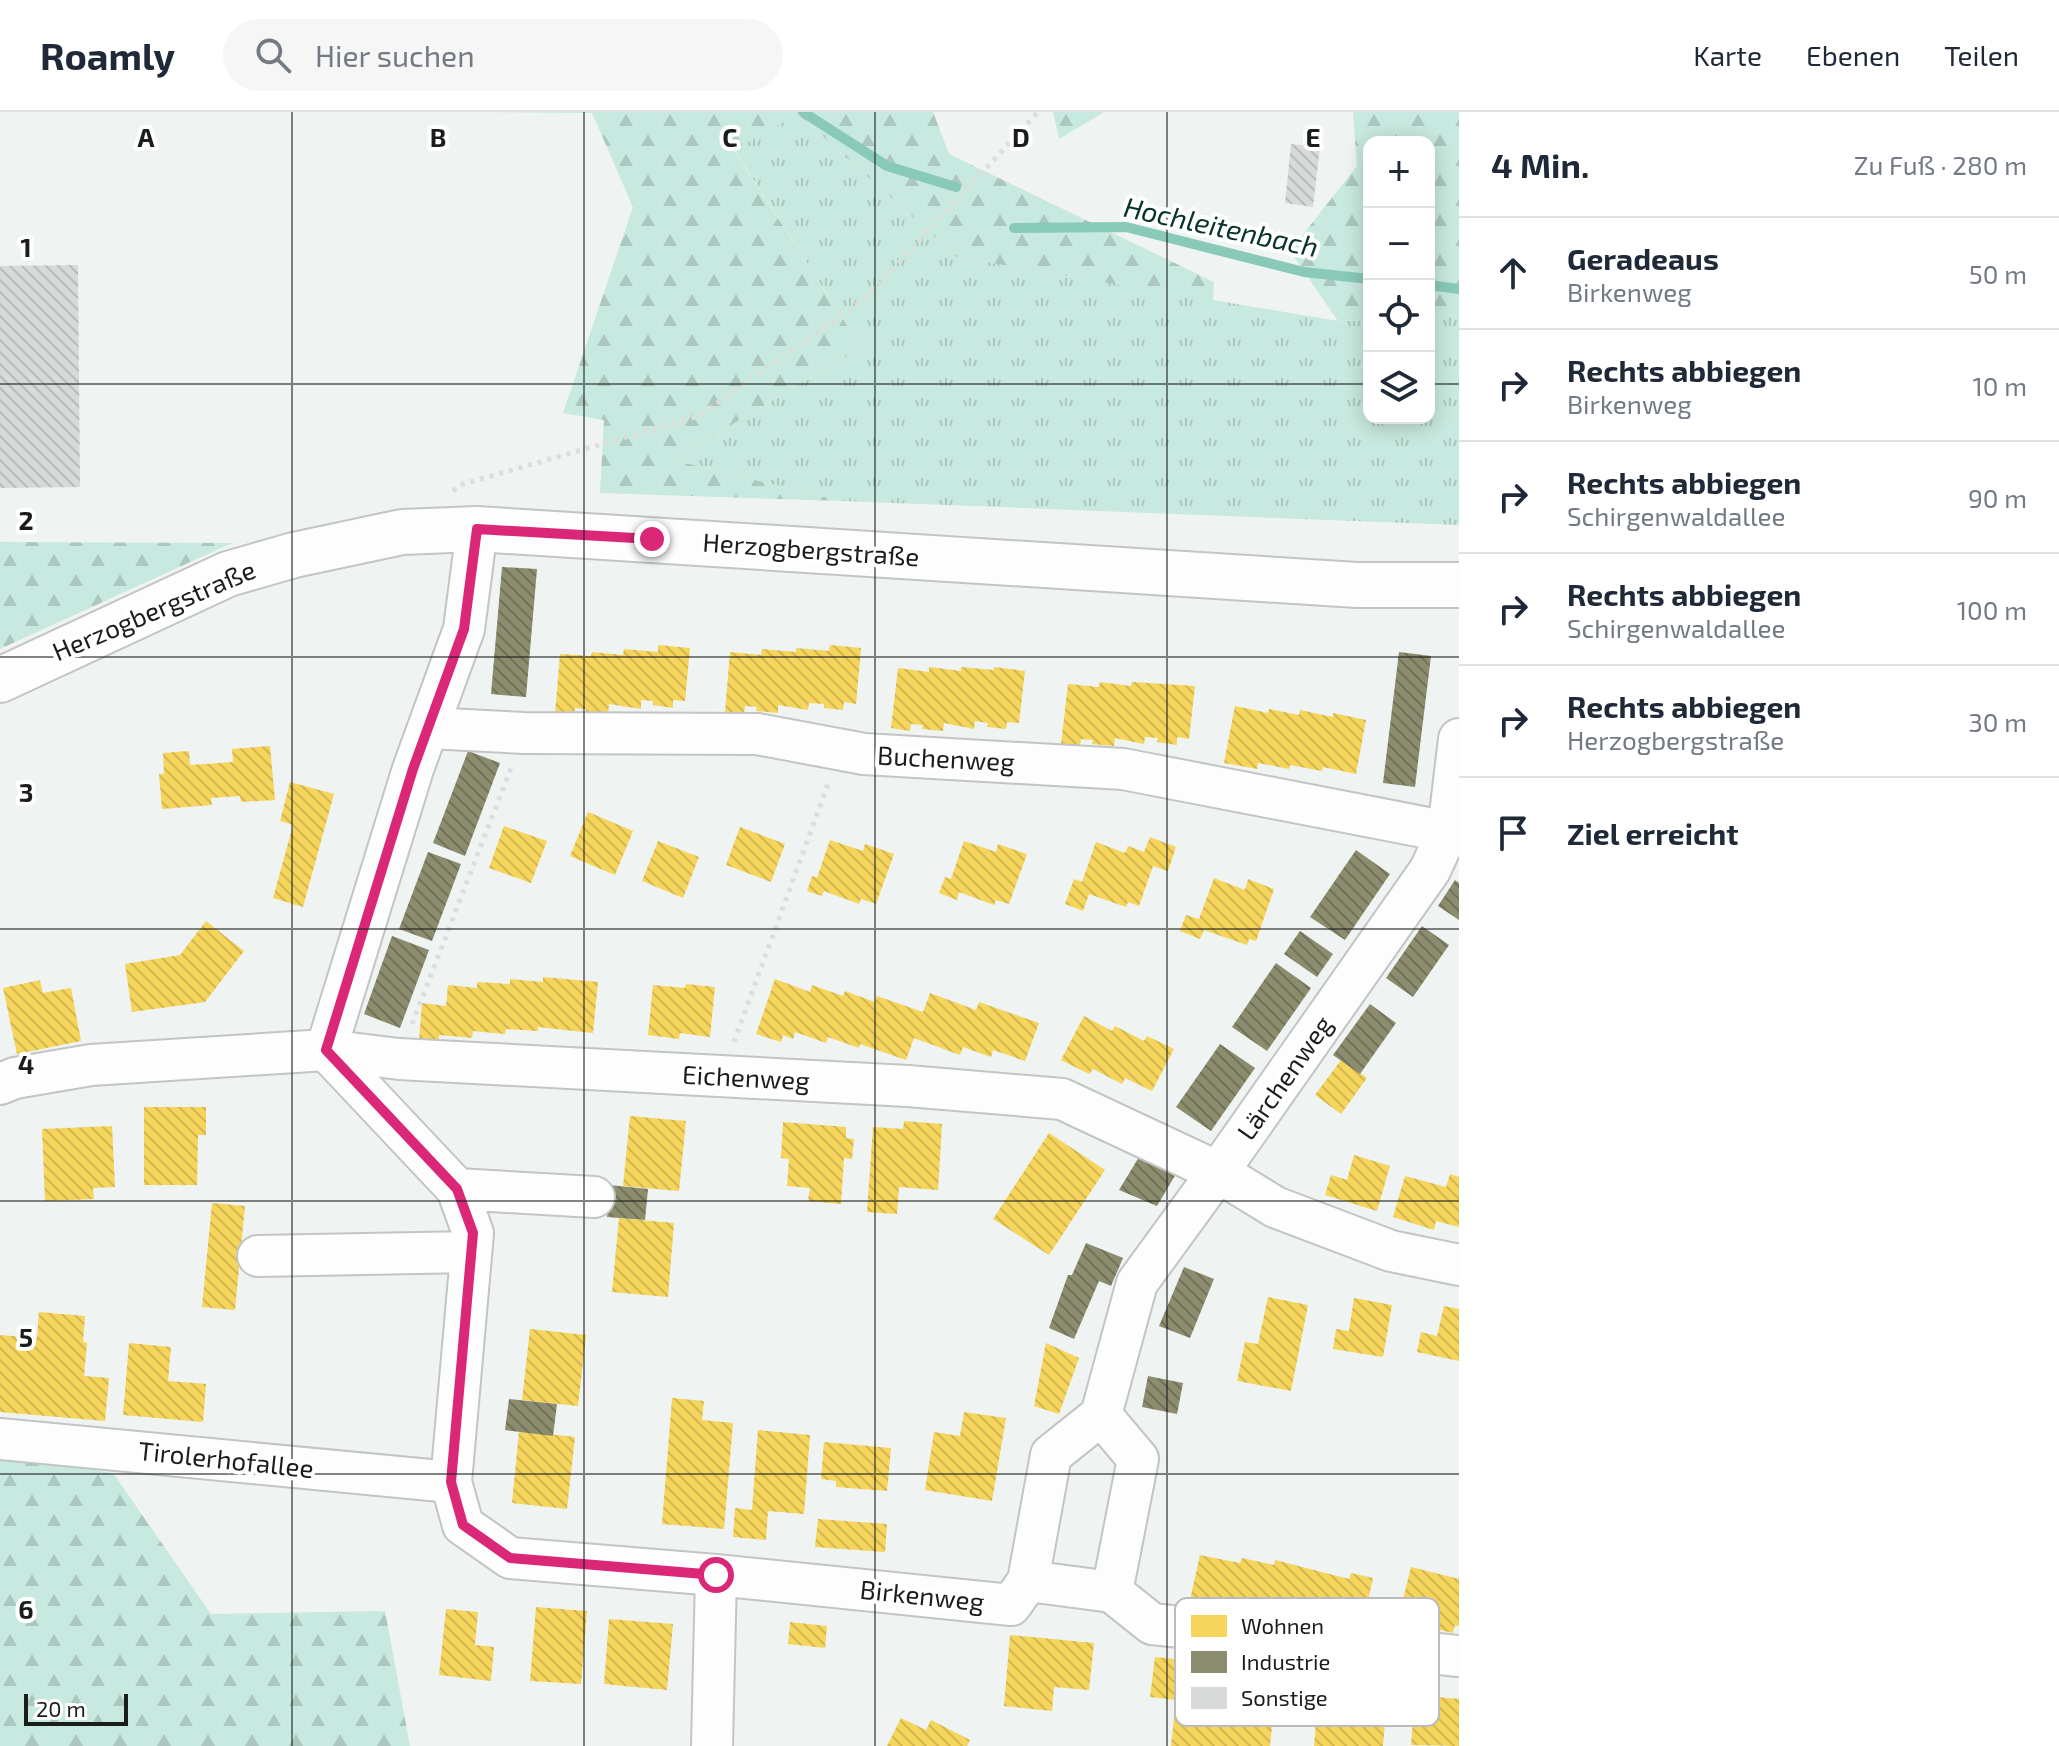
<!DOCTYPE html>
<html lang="de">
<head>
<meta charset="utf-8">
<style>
	body { margin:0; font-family:"Exo 2",sans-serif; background:#f6f6f7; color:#1f2937 }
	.controls { position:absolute; right:24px; top:24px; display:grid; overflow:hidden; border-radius:16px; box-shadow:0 4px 20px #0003 }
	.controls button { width:72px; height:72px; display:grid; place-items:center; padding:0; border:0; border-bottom:2px solid #e0e1e3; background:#fff; color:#1f2937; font:40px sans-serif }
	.scale { position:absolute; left:24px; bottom:20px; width:104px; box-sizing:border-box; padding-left:8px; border:4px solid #1b1d1d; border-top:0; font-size:22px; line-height:28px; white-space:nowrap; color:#1b1d1d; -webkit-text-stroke:6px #fff; paint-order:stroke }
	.stop { position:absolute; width:24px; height:24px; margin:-18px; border:6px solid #db2777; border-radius:50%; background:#fff }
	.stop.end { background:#db2777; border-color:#fff; box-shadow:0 2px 8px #0008 }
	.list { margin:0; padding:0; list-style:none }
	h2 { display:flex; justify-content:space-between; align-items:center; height:104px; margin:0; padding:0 32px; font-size:34px }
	h2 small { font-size:26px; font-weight:400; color:#747a83 }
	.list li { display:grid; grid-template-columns:52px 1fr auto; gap:24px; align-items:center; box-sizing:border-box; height:112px; padding:0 32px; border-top:2px solid #e0e1e3 }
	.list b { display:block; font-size:30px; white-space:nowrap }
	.list p { margin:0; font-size:26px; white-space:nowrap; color:#747a83 }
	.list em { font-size:26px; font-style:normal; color:#747a83 }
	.icon { flex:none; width:44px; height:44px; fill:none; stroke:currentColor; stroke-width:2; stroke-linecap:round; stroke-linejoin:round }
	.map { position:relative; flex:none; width:1459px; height:1634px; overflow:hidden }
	header { display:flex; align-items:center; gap:48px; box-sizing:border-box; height:112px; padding:0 40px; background:#fff; border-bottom:2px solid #e0e1e3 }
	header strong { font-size:38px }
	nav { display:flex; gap:44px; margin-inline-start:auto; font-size:28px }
	.search { width:560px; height:72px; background:#f6f6f7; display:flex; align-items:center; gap:20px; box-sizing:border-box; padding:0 28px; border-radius:44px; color:#747a83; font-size:30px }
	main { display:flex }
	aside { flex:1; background:#fff }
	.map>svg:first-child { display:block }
	.grass { fill:url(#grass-tufts) }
	.forest { fill:url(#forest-firs) }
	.homes { fill:url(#homes-back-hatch) }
	.industry { fill:url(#industry-back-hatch) }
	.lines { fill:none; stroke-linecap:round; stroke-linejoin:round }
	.stream { stroke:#88c9b8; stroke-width:10 }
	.building { fill:url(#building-back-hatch) }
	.minor-casing { stroke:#c2c5c4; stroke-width:44 }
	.major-casing { stroke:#c2c5c4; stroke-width:48 }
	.path { stroke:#dcdddd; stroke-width:5; stroke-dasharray:4 6; stroke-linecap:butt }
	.minor { stroke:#fdfdfd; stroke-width:40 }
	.major { stroke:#fdfdfd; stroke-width:44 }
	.route { stroke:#db2777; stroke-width:10 }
	.grid { fill:none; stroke:#1b1d1d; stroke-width:2; stroke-opacity:0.55 }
	.labels { text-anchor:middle; stroke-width:8; stroke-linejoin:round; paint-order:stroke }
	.street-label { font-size:26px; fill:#1b1d1d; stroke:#fff }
	.water-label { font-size:28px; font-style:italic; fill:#07332a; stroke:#fff }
	.key { fill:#fff; stroke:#bbb; stroke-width:2 }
	.key-label { font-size:22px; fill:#1b1d1d }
	.grid-label { font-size:26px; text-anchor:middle; font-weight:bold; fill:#1b1d1d; stroke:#fff; stroke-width:8; stroke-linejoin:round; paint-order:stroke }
</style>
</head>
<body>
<header>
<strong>Roamly</strong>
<div class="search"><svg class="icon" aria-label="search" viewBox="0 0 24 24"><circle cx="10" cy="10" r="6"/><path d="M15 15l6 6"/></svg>Hier suchen</div>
<nav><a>Karte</a><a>Ebenen</a><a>Teilen</a></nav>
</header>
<main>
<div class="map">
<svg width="1459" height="1634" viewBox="0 0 1459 1634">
	<defs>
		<pattern id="grass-tufts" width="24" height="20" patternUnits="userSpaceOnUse" patternTransform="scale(2)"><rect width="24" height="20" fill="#c8e9df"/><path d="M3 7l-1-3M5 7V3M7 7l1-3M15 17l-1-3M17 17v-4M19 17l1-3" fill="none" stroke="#abc7bf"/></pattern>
		<pattern id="forest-firs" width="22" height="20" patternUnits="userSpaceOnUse" patternTransform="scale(2)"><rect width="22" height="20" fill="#c8e9df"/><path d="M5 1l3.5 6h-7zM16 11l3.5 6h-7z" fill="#abc7bf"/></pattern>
		<pattern id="homes-back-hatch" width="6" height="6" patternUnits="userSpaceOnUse" patternTransform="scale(2)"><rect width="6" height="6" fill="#f6d55c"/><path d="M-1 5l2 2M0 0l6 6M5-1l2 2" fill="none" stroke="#d2b650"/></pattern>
		<pattern id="industry-back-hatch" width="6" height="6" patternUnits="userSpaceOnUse" patternTransform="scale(2)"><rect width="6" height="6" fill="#8c8c6e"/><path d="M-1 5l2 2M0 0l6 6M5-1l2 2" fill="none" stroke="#72725a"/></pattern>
		<pattern id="building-back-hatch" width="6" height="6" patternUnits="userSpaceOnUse" patternTransform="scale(2)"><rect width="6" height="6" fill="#d7dad9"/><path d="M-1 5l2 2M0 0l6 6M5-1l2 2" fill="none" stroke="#b8bbba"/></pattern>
	</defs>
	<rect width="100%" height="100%" fill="#eff3f1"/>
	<path class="grass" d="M798,2L957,145L1338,209L1369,208V306H1429V205L1459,203V413L841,389L673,348L861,235L734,37Z"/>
	<path class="forest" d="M468,0H933L949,42L1214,170L1213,189L957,145L798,2L734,38L861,235L673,348L841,389L600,381L604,308L563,301L633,95L592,1Z
		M1053,0H1104L1059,27Z
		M1353,0H1459V203L1429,205V30H1369V208L1338,209L1290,139L1357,54Z
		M0,430L232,431L0,537Z
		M0,1344L113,1361L211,1502L385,1499L410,1634H0Z"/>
	<path class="homes" d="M658,533L690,536L685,589L673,588V596L653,593V589L641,588V597L609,592L608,602L586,600V597L575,596L574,604L555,602L560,542L591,544L592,540L623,543L624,537L658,540Z
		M830,533L861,536L856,592L844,590L843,598L824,596V592L809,591L808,598L778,593V601L756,599L757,595L745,594L744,602L725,600L730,540L761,543L762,537L796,540V536L829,539Z
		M929,555L961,559V555L994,558V555L1025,559L1019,611L1007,610L1006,617L987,615L988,611L975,609L974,617L944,611L943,619L922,617L923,613L911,612L910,619L891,616L898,556L929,560Z
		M1100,570L1131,574L1132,570L1195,574L1189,627L1177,625V633L1157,630L1158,626L1145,625L1144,632L1115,626L1114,634L1092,632L1093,628L1081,627L1080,634L1061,632L1068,572L1099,575Z
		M1235,594L1268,601L1269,597L1299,603L1300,598L1333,605V601L1366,608L1356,662L1323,655L1322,659L1290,653L1289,657L1258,651L1257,657L1224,651Z
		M270,634L275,688L241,690L240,684L211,686L212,693L162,697L159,662H164L163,641L189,639L190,653L233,650L232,637Z
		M290,670L334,682L303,795L273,786L293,713L280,709Z
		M588,700L633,719L615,763L570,744Z
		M504,714L547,729L531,771L489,756Z
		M740,715L785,732L771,770L726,753Z
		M1150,725L1176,735L1168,759L1153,754L1139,794L1128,790L1126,795L1089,782L1083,799L1065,792L1074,767L1082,770L1096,730L1125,741L1128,734L1144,740Z
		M830,728L863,739L865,732L894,742L876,792L861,787L859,792L824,779L822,784L807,779L812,764L817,766Z
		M658,729L699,745L683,786L642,769Z
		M964,729L996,740L998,732L1027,742L1009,792L996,788L994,793L959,780L957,788L939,781L945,765L951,767Z
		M1214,766L1245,778L1248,767L1274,777L1256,829L1249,827L1247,833L1204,818L1200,827L1180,819L1186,803L1199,807Z
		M206,809L244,839L205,890L132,900L125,852L180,843Z
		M543,865L598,870L593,921L538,915V919L506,917L505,922L473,919L472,926L439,923V930L419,929L422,891L446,894L448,873L477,876V870L510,872V867L543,870Z
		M775,867L810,880L812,873L843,884L845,879L875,890L877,884L923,900L930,881L976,898L979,890L1039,911L1025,949L993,938L991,945L963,935L960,943L914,926L906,948L860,932L859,936L828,925L826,931L795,920L793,927L783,923L781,930L756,922Z
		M40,868L43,881L71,876L81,929L17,942L3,876Z
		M686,872L715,875L710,925L680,921L679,927L648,923L653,873L685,876Z
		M1084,904L1112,919L1115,914L1144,929L1147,924L1174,937L1152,979L1125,966L1122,972L1093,957L1089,962L1061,948Z
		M1341,948L1367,966L1341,1002L1315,983Z
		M144,995H206V1023H198L197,1073H144Z
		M630,1004L686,1009L679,1079L623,1074Z
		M904,1009L942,1012L938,1078L899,1075L897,1102L867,1100L873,1015L903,1017Z
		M783,1010L846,1015V1026L854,1027L852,1047L844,1046L841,1092L808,1089L810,1076L787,1074L789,1047L781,1046Z
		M112,1014L115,1075L93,1076L94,1087L45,1089L42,1017Z
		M1049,1021L1105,1058L1049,1143L993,1107Z
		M1354,1043L1390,1054L1377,1099L1325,1083L1331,1063L1347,1068Z
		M1450,1062L1459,1065V1115L1436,1109L1434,1118L1393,1105L1405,1064L1446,1075Z
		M212,1091L245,1094L235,1198L202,1195Z
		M619,1106L674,1111L668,1185L612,1180Z
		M1268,1185L1308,1193L1291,1279L1237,1269L1245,1230L1258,1232Z
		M1354,1186L1392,1193L1383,1245L1333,1237L1336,1217L1349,1219Z
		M1444,1194L1459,1197V1249L1417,1240L1421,1220L1437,1224Z
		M39,1200L85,1204L83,1230L87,1231L84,1264L109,1266L105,1309L0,1300V1223L37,1226Z
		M530,1217L586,1223L578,1294L522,1288Z
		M129,1231L171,1235L168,1269L206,1272L203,1310L123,1303Z
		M1046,1231L1079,1246L1059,1302L1034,1294Z
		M672,1286L704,1289L702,1308L733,1311L724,1417L662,1412Z
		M964,1300L1006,1306L992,1389L925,1378L934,1320L960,1324Z
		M758,1318L810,1323L804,1402L768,1399L766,1428L733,1425L735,1396L752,1398Z
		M519,1319L575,1325L567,1397L512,1391Z
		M824,1330L891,1336L887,1379L836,1375V1369L821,1367Z
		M818,1407L887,1412L885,1440L815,1435Z
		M1200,1443L1240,1451L1242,1446L1274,1453L1275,1448L1349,1467L1351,1461L1373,1466L1364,1506L1305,1492L1303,1500L1266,1491L1264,1498L1231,1491L1230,1497L1190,1488Z
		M1411,1455L1459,1467V1514L1455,1513L1453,1521L1414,1512L1416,1503L1400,1499Z
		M536,1495L587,1499L581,1572L530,1569Z
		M446,1497L478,1500L475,1533L494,1535L491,1569L439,1563Z
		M609,1507L673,1512L667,1578L604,1572Z
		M790,1510L827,1514L825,1536L788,1532Z
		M1010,1523L1094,1531L1089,1578L1054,1575L1052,1599L1004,1594Z
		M1155,1545L1278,1558L1270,1634H1171L1176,1588L1150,1585Z
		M1319,1571L1388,1577L1383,1634H1314Z
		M1415,1583L1459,1587V1634L1411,1633Z
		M901,1606L926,1618L931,1608L970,1628L967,1634H887Z"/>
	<path class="industry" d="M502,455L537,457L526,585L491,582Z
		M1399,540L1431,544L1415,675L1383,671Z
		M468,639L500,651L465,744L433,731Z
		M1356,738L1390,762L1345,828L1310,805Z
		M428,740L461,752L432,829L399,817Z
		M1455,768L1459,771V808L1438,794Z
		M1422,814L1449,833L1413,885L1386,866Z
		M1300,819L1333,842L1317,865L1284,842Z
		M392,824L429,838L400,916L364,902Z
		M1276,851L1311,876L1267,939L1232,915Z
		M1370,892L1396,911L1360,962L1333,943Z
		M1220,932L1255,956L1211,1019L1176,995Z
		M1142,1040L1180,1055L1157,1094L1119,1078Z
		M609,1073L648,1077L645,1108L607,1105Z
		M1086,1131L1123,1146L1111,1174L1099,1169L1074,1227L1049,1216L1068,1163H1072Z
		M1184,1155L1214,1167L1190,1226L1159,1214Z
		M1148,1264L1183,1271L1177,1302L1142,1295Z
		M509,1287L557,1292L553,1324L505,1318Z"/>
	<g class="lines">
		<path class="stream" d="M803,0L887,54L956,75
			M1014,116L1126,115L1304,160L1369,167
			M1429,173L1459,177"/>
	</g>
	<path class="building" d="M1291,32L1320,35L1313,95L1285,91Z
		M78,153L80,375L0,376V154Z"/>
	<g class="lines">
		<g class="minor-casing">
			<path id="minor" d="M477,417L464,517L413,657L326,938L457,1077L473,1121L451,1370L463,1413L510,1446L716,1463L1011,1493L1028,1469L1112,1480L1152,1512L1459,1544
				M429,616L524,621L757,622L864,642L1123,657L1459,722
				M0,972L15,966L91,953L326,938L399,947L908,974L1062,987L1218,1060L1275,1095L1391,1139L1459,1153
				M457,1077L594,1085
				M258,1144L471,1140
				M0,1327L451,1370
				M1028,1469L1051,1343L1101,1303
				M1112,1480L1138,1347L1101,1303L1137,1171L1218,1060L1430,758L1448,719L1459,627
				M712,1634L716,1463"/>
		</g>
		<g class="major-casing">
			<path id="major" d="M0,568L228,462L294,443L402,420L477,417L1357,473H1459"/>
		</g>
		<path class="path" d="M453,379L460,373L699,304L867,185L1038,0
			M412,912L511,656
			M734,930L828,672"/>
		<use href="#minor" class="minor"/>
		<use href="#major" class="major"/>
	</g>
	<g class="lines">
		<path class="route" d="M652,427L477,417L464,517L413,657L326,938L457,1077L473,1121L451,1370L463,1413L510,1446L716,1463"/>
	</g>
	<path class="grid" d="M292,0V1634M584,0V1634M875,0V1634M1167,0V1634M0,272H1369M1429,272H1459M0,545H1459M0,817H1459M0,1089H1459M0,1362H1459"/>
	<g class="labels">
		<g class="street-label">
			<text transform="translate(811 438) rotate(4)" y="9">Herzogbergstraße</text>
			<text transform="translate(154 499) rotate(-23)" y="9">Herzogbergstraße</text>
			<text transform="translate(946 647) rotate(3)" y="9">Buchenweg</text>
			<text transform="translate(746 966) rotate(3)" y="9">Eichenweg</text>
			<text transform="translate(1285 966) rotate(-55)" y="9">Lärchenweg</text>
			<text transform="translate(226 1348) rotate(6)" y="9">Tirolerhofallee</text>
			<text transform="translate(922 1484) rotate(6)" y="9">Birkenweg</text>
		</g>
		<g class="water-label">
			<text transform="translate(1221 115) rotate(12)" y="10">Hochleitenbach</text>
		</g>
	</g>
	<rect x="1175" y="1486" width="264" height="128" rx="12" class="key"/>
	<rect x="1191" y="1503" width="36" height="22" fill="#f6d55c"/>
	<rect x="1191" y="1539" width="36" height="22" fill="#8c8c6e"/>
	<rect x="1191" y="1575" width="36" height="22" fill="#d7dad9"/>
	<g class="key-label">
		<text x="1241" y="1522">Wohnen</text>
		<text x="1241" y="1558">Industrie</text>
		<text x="1241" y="1594">Sonstige</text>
	</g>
	<g class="grid-label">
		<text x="146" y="35">A</text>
		<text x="438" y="35">B</text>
		<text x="730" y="35">C</text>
		<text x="1021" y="35">D</text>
		<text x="1313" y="35">E</text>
		<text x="26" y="145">1</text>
		<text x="26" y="418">2</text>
		<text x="26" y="690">3</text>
		<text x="26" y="962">4</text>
		<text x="26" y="1235">5</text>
		<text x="26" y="1507">6</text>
	</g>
</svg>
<div class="controls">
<button>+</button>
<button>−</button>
<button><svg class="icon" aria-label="locate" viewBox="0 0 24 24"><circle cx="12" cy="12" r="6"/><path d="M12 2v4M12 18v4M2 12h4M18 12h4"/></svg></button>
<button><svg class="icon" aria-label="layers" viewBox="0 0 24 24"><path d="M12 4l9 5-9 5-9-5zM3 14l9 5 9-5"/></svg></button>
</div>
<div class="scale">20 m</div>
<div class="stop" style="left:716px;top:1463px"></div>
<div class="stop end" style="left:652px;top:427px"></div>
</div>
<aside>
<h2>4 Min.<small>Zu Fuß · 280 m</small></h2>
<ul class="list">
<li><svg class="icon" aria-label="ahead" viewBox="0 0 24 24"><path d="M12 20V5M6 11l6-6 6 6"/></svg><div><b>Geradeaus</b><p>Birkenweg</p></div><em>50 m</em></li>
<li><svg class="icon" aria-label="right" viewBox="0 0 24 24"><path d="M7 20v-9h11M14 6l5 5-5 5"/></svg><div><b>Rechts abbiegen</b><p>Birkenweg</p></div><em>10 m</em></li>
<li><svg class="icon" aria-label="right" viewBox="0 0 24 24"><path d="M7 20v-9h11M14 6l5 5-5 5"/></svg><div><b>Rechts abbiegen</b><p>Schirgenwaldallee</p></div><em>90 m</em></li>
<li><svg class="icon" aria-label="right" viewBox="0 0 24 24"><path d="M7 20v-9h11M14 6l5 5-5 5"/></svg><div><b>Rechts abbiegen</b><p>Schirgenwaldallee</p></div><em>100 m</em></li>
<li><svg class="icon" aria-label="right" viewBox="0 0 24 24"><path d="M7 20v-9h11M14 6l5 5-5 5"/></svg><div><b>Rechts abbiegen</b><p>Herzogbergstraße</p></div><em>30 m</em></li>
<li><svg class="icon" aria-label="arrive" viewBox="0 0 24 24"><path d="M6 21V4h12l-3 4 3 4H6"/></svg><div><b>Ziel erreicht</b></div></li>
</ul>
</aside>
</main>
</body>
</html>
